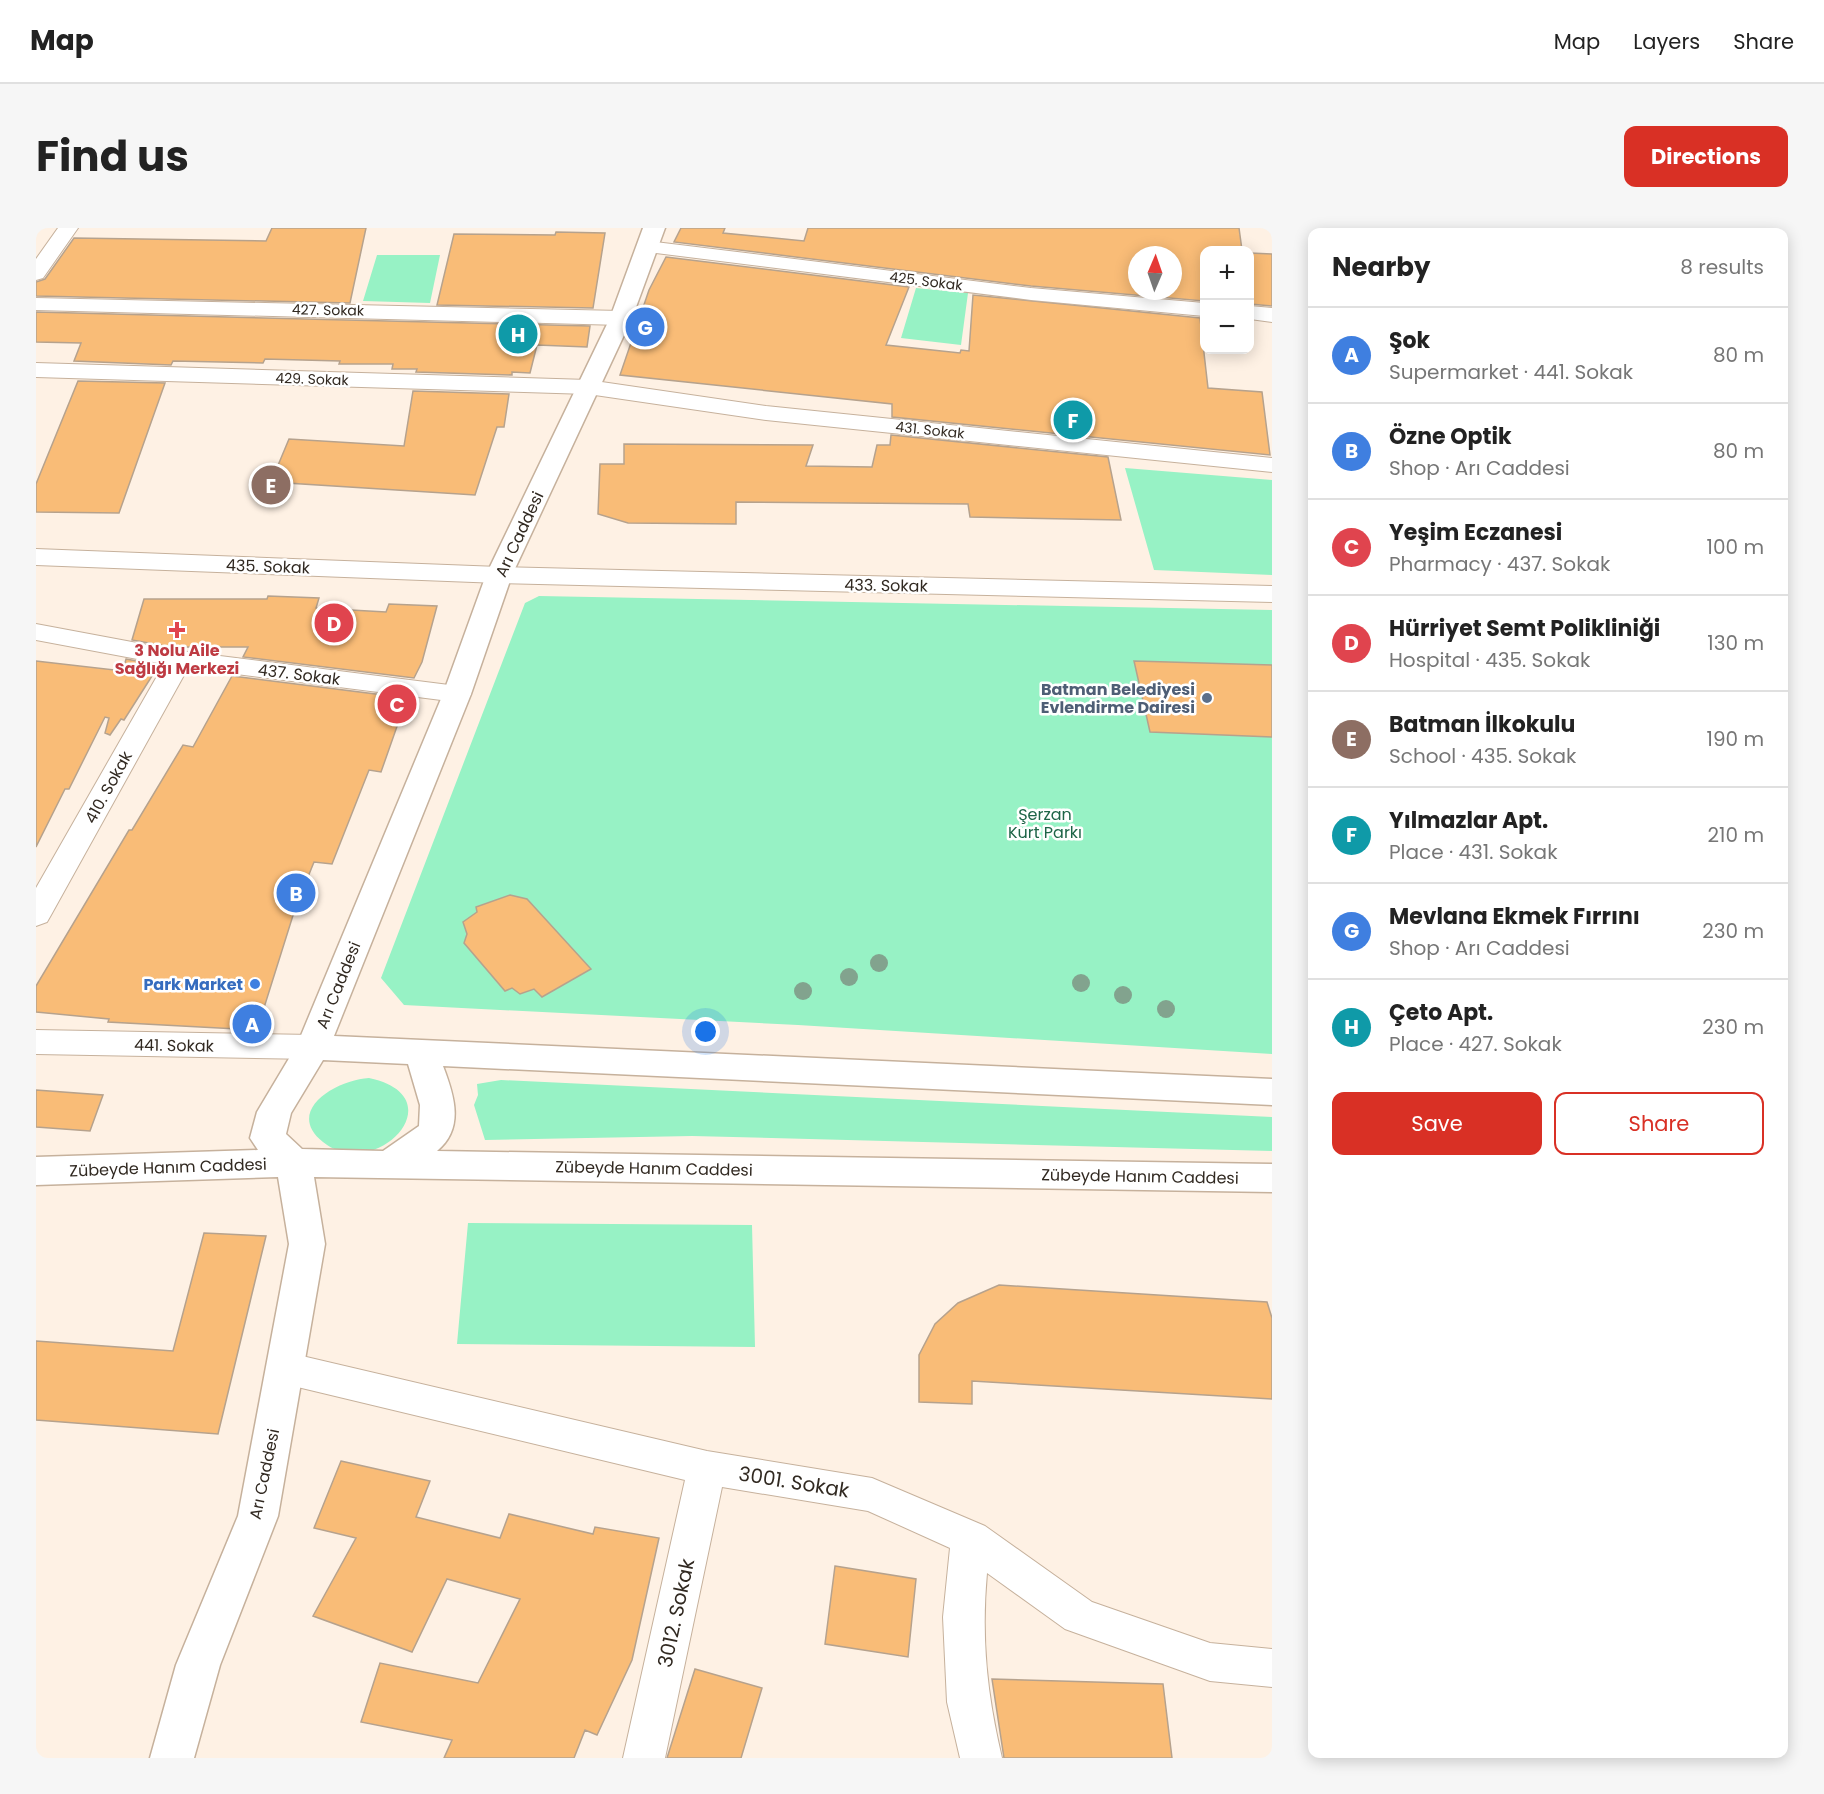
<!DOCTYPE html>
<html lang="en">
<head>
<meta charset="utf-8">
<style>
	body { margin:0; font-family:Poppins,sans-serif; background:#f6f6f6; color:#222 }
	.controls { position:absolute; right:18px; top:18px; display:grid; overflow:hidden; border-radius:12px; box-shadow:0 3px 15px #0003 }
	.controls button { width:54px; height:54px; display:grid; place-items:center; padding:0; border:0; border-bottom:2px solid #e0e0e0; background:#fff; color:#222; font:30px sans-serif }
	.compass { position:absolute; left:1092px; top:18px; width:54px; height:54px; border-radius:50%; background:#fff; box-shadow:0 3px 15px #0003; rotate:2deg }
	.you { position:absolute; left:670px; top:804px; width:21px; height:21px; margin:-15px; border:4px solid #fff; border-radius:50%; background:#1a73e8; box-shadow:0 0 0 9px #1a73e833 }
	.badge { display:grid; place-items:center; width:39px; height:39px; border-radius:50%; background:#d93025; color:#fff; font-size:20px; font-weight:700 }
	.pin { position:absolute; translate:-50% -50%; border:3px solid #fff; box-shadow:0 2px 6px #0006 }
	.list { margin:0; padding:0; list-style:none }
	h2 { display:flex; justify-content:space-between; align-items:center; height:78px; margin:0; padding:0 24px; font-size:26px }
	h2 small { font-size:20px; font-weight:400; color:#767676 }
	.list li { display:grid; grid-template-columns:39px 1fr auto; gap:18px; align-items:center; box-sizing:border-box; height:96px; padding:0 24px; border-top:2px solid #e0e0e0 }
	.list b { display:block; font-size:22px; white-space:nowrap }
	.list p { margin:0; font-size:20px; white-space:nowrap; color:#767676 }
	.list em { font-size:20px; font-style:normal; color:#767676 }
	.actions { display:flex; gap:12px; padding:18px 24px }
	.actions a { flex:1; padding:14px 0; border:2px solid #d93025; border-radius:12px; text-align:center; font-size:21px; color:#d93025 }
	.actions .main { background:#d93025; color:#fff }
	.map { position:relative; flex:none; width:1236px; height:1530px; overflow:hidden; border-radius:12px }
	header { display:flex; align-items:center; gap:36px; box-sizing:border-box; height:84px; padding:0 30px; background:#fff; border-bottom:2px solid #e0e0e0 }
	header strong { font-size:28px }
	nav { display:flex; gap:33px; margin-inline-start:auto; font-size:21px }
	.intro { display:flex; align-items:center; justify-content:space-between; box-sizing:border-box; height:144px; padding:0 36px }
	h1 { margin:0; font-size:42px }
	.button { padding:15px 27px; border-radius:12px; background:#d93025; color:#fff; font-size:21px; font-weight:700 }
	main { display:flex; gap:36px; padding:0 36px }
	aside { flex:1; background:#fff; border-radius:12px; box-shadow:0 3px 15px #0003 }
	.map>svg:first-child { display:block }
	.green { fill:#97f2c5 }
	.building { fill:#f9bc77; stroke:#b6a28d; stroke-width:1.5; fill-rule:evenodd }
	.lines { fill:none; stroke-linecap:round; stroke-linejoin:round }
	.minor-casing { stroke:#c6b19c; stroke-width:2 }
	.tertiary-casing { stroke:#c6b19c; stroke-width:3 }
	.minor { fill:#fff; fill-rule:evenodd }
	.tertiary { fill:#fff; fill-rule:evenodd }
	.tree { fill:#82a38e }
	.health-dot { fill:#e0444e; stroke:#fff; stroke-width:2 }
	.service-dot { fill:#5c6f8a; stroke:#fff; stroke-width:2 }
	.shop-dot { fill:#3f7fe0; stroke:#fff; stroke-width:2 }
	.labels { text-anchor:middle; stroke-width:5; stroke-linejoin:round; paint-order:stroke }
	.far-street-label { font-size:14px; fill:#312921; stroke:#fff }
	.street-label { font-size:16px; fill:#312921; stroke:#fff }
	.health-label { font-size:16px; font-weight:bold; fill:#be3a42; stroke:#fff }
	.service-label { font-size:16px; font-weight:bold; fill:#4e5e75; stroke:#fff; text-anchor:end }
	.park-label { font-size:16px; fill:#1d6447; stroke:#fff }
	.shop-label { font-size:16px; font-weight:bold; fill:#366cbe; stroke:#fff; text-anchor:end }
	.near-street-label { font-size:20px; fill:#312921; stroke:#fff }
</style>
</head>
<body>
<header>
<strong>Map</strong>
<nav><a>Map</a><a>Layers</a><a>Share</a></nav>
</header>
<div class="intro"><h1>Find us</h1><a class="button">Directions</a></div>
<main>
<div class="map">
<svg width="1236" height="1530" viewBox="0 0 1236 1530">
	<rect width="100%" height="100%" fill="#fef1e4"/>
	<path class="green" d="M341,27H404L394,75L327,73Z
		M880,60L932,65L925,117L865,110Z
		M1089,240L1236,252V347L1118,342Z
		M503,368L1236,382V826L762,797L368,777L345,750L489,375Z
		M333,850C422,869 339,956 287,914C248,883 300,852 333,850Z
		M465,852L1236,889V923L656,908L449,912L438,877L442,867L441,856Z
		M432,995L716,997L719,1119L421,1116Z"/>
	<path class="building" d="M236,0H330L314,75L0,68V54L9,51L38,10L230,13Z
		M645,0H689L687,5L768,13L772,0H1203L1206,22H1168V73L995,58L638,14ZM1101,27H1137V63H1101Z
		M520,4L569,5L557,80L401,77L418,6L519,7Z
		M1214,25L1236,26V78L1214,76Z
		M630,29L873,59L850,117L924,125L925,122L933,123L937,67L1164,90L1172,160L1226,164L1234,227L856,189V176L584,147L613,62Z
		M0,84L310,92L554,98L551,119L501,117L494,145L476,144V147L380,144L381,141H356L357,136H303L304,133L229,131L227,135L137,133L135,137L38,133L45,115L0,114Z
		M42,153L129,155L83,285L0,284V256Z
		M377,163L473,166L468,199H461L439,267L235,254L253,211L368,218Z
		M855,207L1072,229L1085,292L934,289L932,276L700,274V296L592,295L562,286L564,236H588V216L777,217L770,238L836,239L841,217H854Z
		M232,368L283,370L280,380L350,384L353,376L401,378L386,434L378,450L207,429L212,419H135L96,412L108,371H231Z
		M90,431L123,437L88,492L85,491L74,507L69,505L73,490L69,489L33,561H29L0,619V433L87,443Z
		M1098,433L1236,437V509L1114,504Z
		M196,448L371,470L345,544L333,542L296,636L278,634L259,681L221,802L72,794L73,791L0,784V758L93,602H96L147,517L157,519Z
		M474,667L491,671L555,741L506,769L498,761L484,766L476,760L469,763L428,715L431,706L427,694L441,684L440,679Z
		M0,862L67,867L54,903L0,899Z
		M168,1005L230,1008L182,1206L0,1192V1113L137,1123Z
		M963,1057L1231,1074L1236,1090V1171L936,1153V1176L883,1174V1127L899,1096L922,1075Z
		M305,1233L394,1253L380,1289L464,1310L473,1286L557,1306L559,1299L623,1310L596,1432L561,1507L549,1502L538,1530H408L416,1512L325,1494L344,1435L442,1455L484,1371L411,1351L376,1424L277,1388L320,1310L278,1300Z
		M799,1338L880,1351L872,1429L789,1416Z
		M659,1441L726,1460L705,1530H631Z
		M956,1451L1127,1456L1136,1530H968Z"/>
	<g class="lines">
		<g class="minor-casing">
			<path id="minor" d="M22,0H42L7,50L0,52V31Z
				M611,13L995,60L1168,75V88L995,72L604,23L601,19L604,15Z
				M0,70L585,83L593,85L596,90L593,95L585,97L0,82Z
				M1214,78L1236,80V94L1214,91Z
				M0,135L552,152L730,178L1236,230V244L730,192L552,166L0,149Z
				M0,321L463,339L1236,358V374L463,355L0,337Z
				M0,396L144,423L421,458L431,460L435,466L431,472L421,474L152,440L15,687L11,694L0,698V660L128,436L0,412Z
				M0,802L277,807L288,811L293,819L288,827L277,831L0,826Z
				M249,1124L671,1223L836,1250L949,1298L1056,1374L1174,1415L1236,1421V1459L1174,1453L1029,1401L951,1345C945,1411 951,1466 966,1530H924L911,1474L907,1389L914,1320L832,1283L686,1259L629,1530H587L649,1252L249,1156L236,1151L231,1140L236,1129Z"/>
		</g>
		<g class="tertiary-casing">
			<path id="tertiary" d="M607,0H629L596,90L476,347L435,466L298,808L1236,851V877L407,838C418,867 429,900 401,923L1236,936V964L278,949L289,1016L242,1288L184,1437L158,1530H114L140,1437L202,1288L253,1016L242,949L0,957V929L222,922L214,910L221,884L261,817L407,466L450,347L574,90ZM287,832L372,836L384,877L383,898L347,923L266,921L250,906L255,885Z"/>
		</g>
		<use href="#minor" class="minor"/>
		<use href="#tertiary" class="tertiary"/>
	</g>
	<g class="tree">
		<circle cx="843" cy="735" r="9"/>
		<circle cx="813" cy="749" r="9"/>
		<circle cx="1045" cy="755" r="9"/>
		<circle cx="767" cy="763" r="9"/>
		<circle cx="1087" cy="767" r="9"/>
		<circle cx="1130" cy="781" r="9"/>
	</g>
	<path class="health-dot" d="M138 393h6v6h6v6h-6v6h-6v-6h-6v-6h6z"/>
	<circle class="service-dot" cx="1171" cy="470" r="6"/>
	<circle class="shop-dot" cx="219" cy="756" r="6"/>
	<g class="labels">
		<g class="far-street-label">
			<text transform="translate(890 53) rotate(7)" y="5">425. Sokak</text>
			<text transform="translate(292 82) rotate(1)" y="5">427. Sokak</text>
			<text transform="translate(276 151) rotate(2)" y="5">429. Sokak</text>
			<text transform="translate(894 202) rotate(6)" y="5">431. Sokak</text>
		</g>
		<g class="street-label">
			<text transform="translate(483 306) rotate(-65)" y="6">Arı Caddesi</text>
			<text transform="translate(232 338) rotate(2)" y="6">435. Sokak</text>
			<text transform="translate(850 357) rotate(1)" y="6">433. Sokak</text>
			<text transform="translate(263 446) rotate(7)" y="6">437. Sokak</text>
			<text transform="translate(72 559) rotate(-61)" y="6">410. Sokak</text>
			<text transform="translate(302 757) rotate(-68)" y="6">Arı Caddesi</text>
			<text transform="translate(138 817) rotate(1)" y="6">441. Sokak</text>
			<text transform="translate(132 939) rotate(-2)" y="6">Zübeyde Hanım Caddesi</text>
			<text transform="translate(618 940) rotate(1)" y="6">Zübeyde Hanım Caddesi</text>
			<text transform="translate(1104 948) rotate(1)" y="6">Zübeyde Hanım Caddesi</text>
			<text transform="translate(228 1246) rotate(-78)" y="6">Arı Caddesi</text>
		</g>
		<g class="health-label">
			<text x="141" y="428">3 Nolu Aile<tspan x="141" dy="18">Sağlığı Merkezi</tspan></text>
		</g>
		<g class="service-label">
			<text x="1159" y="467">Batman Belediyesi<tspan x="1159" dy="18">Evlendirme Dairesi</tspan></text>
		</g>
		<g class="park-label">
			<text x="1009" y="592">Şerzan<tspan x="1009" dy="18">Kurt Parkı</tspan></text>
		</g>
		<g class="shop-label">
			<text x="207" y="762">Park Market</text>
		</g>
		<g class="near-street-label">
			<text transform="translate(758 1254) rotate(9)" y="7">3001. Sokak</text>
			<text transform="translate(640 1385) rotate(-78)" y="7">3012. Sokak</text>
		</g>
	</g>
</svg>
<div class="controls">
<button>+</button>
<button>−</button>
</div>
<svg class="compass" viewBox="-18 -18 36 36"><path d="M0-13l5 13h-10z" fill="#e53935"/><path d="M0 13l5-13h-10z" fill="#767676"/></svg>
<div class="you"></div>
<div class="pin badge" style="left:216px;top:796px;background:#3f7fe0">A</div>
<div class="pin badge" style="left:260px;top:665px;background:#3f7fe0">B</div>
<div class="pin badge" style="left:361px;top:476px;background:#e0444e">C</div>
<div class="pin badge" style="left:298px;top:395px;background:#e0444e">D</div>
<div class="pin badge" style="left:235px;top:257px;background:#8d6e63">E</div>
<div class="pin badge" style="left:1037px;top:192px;background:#0f9aa8">F</div>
<div class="pin badge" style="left:609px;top:99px;background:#3f7fe0">G</div>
<div class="pin badge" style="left:482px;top:106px;background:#0f9aa8">H</div>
</div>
<aside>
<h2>Nearby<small>8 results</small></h2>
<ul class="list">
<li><span class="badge" style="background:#3f7fe0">A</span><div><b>Şok</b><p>Supermarket · 441. Sokak</p></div><em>80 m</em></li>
<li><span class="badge" style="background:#3f7fe0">B</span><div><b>Özne Optik</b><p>Shop · Arı Caddesi</p></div><em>80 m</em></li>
<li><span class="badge" style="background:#e0444e">C</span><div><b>Yeşim Eczanesi</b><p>Pharmacy · 437. Sokak</p></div><em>100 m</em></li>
<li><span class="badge" style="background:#e0444e">D</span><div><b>Hürriyet Semt Polikliniği</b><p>Hospital · 435. Sokak</p></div><em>130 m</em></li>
<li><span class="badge" style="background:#8d6e63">E</span><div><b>Batman İlkokulu</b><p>School · 435. Sokak</p></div><em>190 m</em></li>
<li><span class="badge" style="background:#0f9aa8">F</span><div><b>Yılmazlar Apt.</b><p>Place · 431. Sokak</p></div><em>210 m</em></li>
<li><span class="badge" style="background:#3f7fe0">G</span><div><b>Mevlana Ekmek Fırrını</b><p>Shop · Arı Caddesi</p></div><em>230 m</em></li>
<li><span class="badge" style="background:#0f9aa8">H</span><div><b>Çeto Apt.</b><p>Place · 427. Sokak</p></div><em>230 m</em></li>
</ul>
<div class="actions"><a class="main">Save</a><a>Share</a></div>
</aside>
</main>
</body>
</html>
